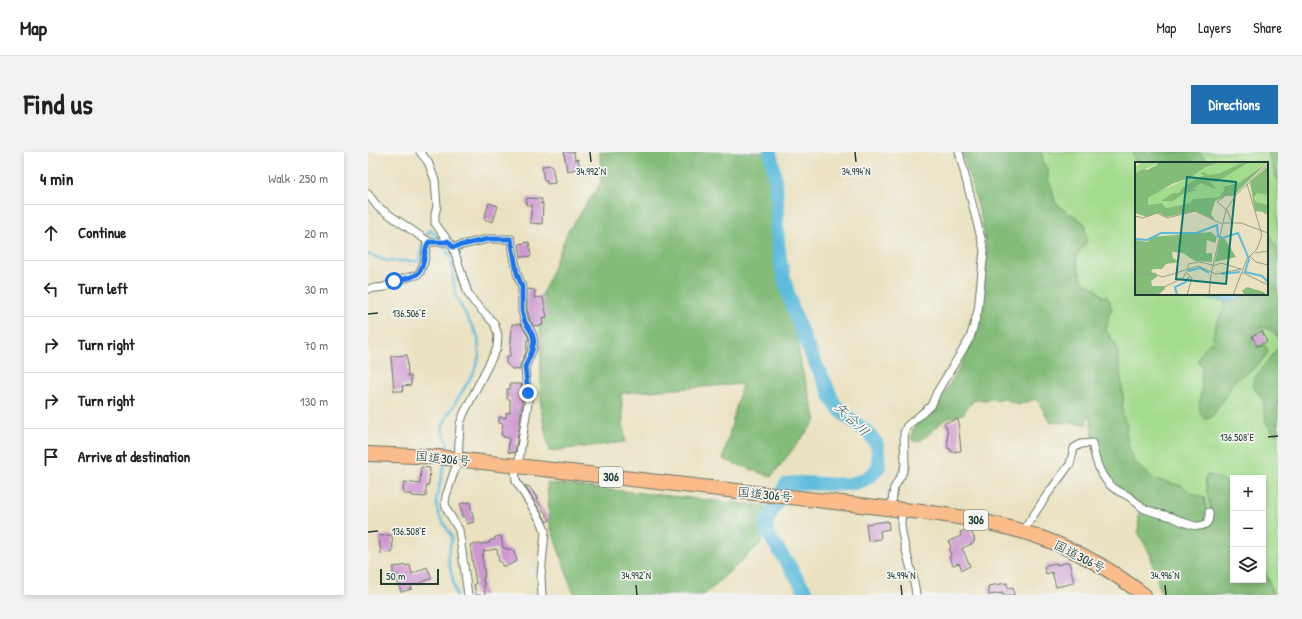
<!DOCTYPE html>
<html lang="en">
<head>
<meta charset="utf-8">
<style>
	body { margin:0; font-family:"Patrick Hand","Klee One",sans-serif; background:#f2f2f2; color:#202124 }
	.controls { position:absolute; right:12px; bottom:12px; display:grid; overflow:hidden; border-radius:0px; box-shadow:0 2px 6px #0003 }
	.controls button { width:36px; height:36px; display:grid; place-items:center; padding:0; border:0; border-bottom:1px solid #e0e0e0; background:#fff; color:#202124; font:20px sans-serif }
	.scale { position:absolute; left:12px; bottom:10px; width:59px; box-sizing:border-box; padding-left:4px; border:2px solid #1f3d34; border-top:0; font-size:11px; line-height:14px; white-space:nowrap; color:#1f3d34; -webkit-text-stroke:3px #f6f6f2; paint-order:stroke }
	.stop { position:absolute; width:12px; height:12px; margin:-9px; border:3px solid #1a73e8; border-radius:50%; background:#fff }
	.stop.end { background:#1a73e8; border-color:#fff; box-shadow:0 1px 4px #0008 }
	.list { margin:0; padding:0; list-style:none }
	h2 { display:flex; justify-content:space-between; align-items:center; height:52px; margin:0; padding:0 16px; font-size:17px }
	h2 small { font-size:13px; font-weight:400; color:#757577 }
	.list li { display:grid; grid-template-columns:26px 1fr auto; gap:12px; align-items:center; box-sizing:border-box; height:56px; padding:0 16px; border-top:1px solid #e0e0e0 }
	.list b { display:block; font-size:15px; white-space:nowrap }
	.list em { font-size:13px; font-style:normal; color:#757577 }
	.icon { flex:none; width:22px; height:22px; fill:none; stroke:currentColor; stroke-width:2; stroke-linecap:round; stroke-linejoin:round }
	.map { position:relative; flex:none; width:910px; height:443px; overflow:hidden; border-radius:0px }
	header { display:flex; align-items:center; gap:24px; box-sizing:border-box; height:56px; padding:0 20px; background:#fff; border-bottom:1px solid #e0e0e0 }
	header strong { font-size:19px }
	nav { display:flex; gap:22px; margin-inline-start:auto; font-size:14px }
	.intro { display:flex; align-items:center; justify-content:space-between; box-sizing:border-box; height:96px; padding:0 24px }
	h1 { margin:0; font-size:28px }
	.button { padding:10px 18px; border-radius:0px; background:#1f6fb2; color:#fff; font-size:14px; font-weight:700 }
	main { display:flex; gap:24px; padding:0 24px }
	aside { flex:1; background:#fff; border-radius:0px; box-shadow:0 2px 6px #0003 }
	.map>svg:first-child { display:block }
	.green { fill:#a4dc8e; stroke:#628c61; fill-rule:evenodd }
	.forest { fill:#83bc79; stroke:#517c56 }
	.water { fill:#5dbbdc; stroke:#3e7c88 }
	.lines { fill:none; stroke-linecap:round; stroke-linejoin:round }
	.stream { stroke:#5dbbdc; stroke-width:2.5 }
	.river { stroke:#5dbbdc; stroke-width:14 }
	.building { fill:#ce99d1 }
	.street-casing { stroke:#667665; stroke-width:9 }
	.highway-casing { stroke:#667665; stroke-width:16 }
	.street { stroke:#fff; stroke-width:7 }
	.highway { stroke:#fabc8b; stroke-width:14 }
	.route { stroke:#1a73e8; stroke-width:5 }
	.ticks { fill:none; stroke:#1f3d34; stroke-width:1.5 }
	.labels { text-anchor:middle; stroke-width:3.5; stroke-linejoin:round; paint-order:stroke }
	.shield { fill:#f6f6f2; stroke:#60746d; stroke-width:1 }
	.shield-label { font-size:12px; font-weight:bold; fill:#1f3d34 }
	.street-label { font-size:13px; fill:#1f3d34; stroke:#f6f6f2 }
	.water-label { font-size:14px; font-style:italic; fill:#2e5c5e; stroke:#f6f6f2 }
	.inset-river { fill:none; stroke:#5dbbdc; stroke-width:2 }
	.inset-road { fill:none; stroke:#999f88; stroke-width:1 }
	.view { fill:#0f766e; fill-opacity:0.15; stroke:#0f766e; stroke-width:2 }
	.inset-edge { fill:none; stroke:#1f3d34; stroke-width:2 }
	.ticks-label { font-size:10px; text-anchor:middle; fill:#1f3d34; stroke:#f6f6f2; stroke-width:3.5; stroke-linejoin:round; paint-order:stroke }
</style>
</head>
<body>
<header>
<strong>Map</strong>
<nav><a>Map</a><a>Layers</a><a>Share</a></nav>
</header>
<div class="intro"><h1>Find us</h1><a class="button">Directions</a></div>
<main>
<aside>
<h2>4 min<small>Walk · 250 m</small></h2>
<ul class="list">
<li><svg class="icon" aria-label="ahead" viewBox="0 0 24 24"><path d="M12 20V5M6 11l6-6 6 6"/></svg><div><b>Continue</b></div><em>20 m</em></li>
<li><svg class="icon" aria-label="left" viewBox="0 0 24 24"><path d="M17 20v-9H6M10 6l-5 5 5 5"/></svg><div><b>Turn left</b></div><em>30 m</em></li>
<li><svg class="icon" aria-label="right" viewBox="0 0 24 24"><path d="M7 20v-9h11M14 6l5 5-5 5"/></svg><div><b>Turn right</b></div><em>70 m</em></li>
<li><svg class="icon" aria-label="right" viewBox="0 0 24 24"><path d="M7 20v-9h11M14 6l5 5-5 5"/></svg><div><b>Turn right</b></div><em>130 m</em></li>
<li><svg class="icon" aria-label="arrive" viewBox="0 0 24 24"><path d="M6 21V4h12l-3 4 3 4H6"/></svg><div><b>Arrive at destination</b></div></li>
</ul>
</aside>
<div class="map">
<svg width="910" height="443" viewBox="0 0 910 443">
	<rect width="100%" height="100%" fill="#f6f6f2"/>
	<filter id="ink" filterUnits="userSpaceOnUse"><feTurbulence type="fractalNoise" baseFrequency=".025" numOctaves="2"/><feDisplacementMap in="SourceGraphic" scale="8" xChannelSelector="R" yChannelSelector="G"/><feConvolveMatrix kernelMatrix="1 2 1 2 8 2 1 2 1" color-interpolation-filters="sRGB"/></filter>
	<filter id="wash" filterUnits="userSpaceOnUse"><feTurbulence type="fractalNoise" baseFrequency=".012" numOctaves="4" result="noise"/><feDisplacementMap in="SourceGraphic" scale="16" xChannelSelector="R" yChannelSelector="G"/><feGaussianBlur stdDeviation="0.9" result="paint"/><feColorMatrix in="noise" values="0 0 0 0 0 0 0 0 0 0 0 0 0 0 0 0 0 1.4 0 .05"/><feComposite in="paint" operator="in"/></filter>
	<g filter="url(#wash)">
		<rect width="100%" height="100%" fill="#eae1c0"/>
		<path class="green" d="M673,0H900L910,31V443H905L901,428L895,417V326H865V341L864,338L837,329L843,359L839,360L836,346L824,341L814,334L786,327L768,312L763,304L758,281L759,273L754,262L755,245L750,201L743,185L738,179L741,162L744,157L742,154V148L734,145L732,141L725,135L714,128L709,115L708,106L714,95L718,73L704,62H700L687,50L684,37L680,28V17L675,10ZM768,11H899V142H768Z"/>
		<path class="forest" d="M232,0H403L433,213L448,268L403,325L355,307L374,232L253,241L257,290L181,299L173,257L172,148L200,79L233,31Z
			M594,0H673L675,10L680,17V28L684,36L687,50L700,62H704L718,73C716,81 720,84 718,90C717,95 711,98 709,103C707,108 712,125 716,129C722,135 730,136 734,145L737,144L742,148V154L744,157L741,162L738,179L747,192L750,201L755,245L754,262L759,273L758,281L763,304L768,312L786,327L814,334L824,341L836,346L839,360L838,368L833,371L825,372L782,356L755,341L737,324L727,299L722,264H719V272L682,270C677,262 674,254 668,247L650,253L637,247L609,248L605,249L595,262C589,263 582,265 577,268C567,274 557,291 545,289L543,285L546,275L555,265H560L569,257L576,242L606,189L612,161L619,109C618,72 604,35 594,0Z
			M764,0H831L842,11H768V12Z
			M900,0H910V31Z
			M899,78L910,98V185C906,179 899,176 893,175L885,181L884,190L889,195L896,193L899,196V202L888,215L878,222L869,227L863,233L861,239L843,266L837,267C827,260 834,243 834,233C833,225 832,223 835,214L830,210C832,200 836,196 844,190L847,175L857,155V150C863,146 872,152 875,142H899Z
			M910,196V282H906L898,270L895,248L884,233L886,227Z
			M841,323C852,324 861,331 865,341V428H895V417L901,428L905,443H797L792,438L782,402L770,380L771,364L772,361L778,359L834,376L843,359L837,329L838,324Z
			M179,331L397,354L393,391L336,443H206L182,373Z"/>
		<path class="water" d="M824,142H875C872,152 863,146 857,150L825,143Z"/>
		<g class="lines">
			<path class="stream" d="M0,102L19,109H51L55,89L62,78L71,86L83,106L87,143L110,185L111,204L106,220L78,266L74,277L80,293L78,301
				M77,310L68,348L69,355L71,363L84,385L80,405L88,443"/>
			<path class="river" d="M402,0C406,16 408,32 409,48C410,58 408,69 409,79C412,133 432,181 456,229C460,235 461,242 465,249C474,266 497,273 508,291C511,297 510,308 511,315C489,345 448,326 418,332L398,371L399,380L440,443"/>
		</g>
		<g id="blocks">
			<path class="building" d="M196,0H206L207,8L210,7L212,15H209V17L199,19Z
				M184,13L187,31L179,32V29H176L174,14Z
				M159,46L174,47L173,52L175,51L174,72L162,71L164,53H158Z
				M121,51L130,54L125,70L116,67Z
				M161,90L163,104L153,105L151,92Z
				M159,137L167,138L166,146L174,145L175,146L179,165L174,166L175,173L166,174L162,168L159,157Z
				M144,172H153L159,183L161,188H159L158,200L152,213V218L144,217L138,211L139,204H142Z
				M894,179L899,190L889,194L884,184Z
				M39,203L40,224H43V233L34,234L35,239H26L23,204Z
				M142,232H153L154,245V255L147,301L140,300L141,286L135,285L136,284L133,283L135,272L131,271V265L138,266V261H142V247H139V237H142Z
				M590,267L593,299L583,300V297H580L579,277L576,271Z
				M53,315L62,316L61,331L60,334H58V345L44,344V342H35L36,330L52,332Z
				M158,333L160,335L161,334L170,347H168L182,368L179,370L157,334Z
				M102,350L106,370L99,372L97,364L94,365L92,352Z
				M520,369L521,377L512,379L513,387L500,389L498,372Z
				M602,376L607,388L605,389L606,391L594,396L602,414L594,418L591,411L585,413L581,405L583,404L581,397L583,396L581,389L593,384L592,380Z
				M24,383L25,400L13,402L11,384Z
				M133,384L135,396H139V398L143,397L146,400L149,409L139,414H134V410H131L129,397L115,399L116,403H114L117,425H115L117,443H108L106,432H108L102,393L122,391L121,389L127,387V385Z
				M701,410L706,431L688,435L684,420L678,422L676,415H678V413L689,411V413Z
				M42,413L44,422L59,415L64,426L50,432L43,433L44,437L33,440L28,422H25V415Z
				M639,431L640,436L645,435L646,443H634V441L621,443L620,434Z"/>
		</g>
	</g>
	<g filter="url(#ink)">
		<use href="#blocks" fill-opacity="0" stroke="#667665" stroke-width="1"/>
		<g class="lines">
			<g class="street-casing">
				<path id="street" d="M52,0L60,10L67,28L69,54L67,62V71L74,81L85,95L100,141L106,150L126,171L130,183L129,196L96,261L92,272L90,308L78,344L77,351L79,358L91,378L100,443
					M0,42L10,55L61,90H78L80,89
					M85,95L120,87H143L149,121L154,135V159L157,170L164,181L166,189L164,199L157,215L160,251L150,314
					M0,137L17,135L26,129L49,123L52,120L56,110L59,92L61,90
					M147,314L148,329L173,369L177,379L173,424L174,443
					M523,356L526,336L534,322L537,313L536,281L539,274L563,254L569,240L602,186L610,159L616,98L591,0
					M534,358C534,363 533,368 533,373C535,397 546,419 548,443
					M655,379L679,343L702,312L706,296L713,292L724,291C727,306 731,322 742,333C747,338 754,341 760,344C767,348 771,354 777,357C786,361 795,362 804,365C815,370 843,385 841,360"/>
			</g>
			<g class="highway-casing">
				<path id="highway" d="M0,302L70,305L571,362C627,370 681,383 730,412C746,421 761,432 776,443"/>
			</g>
			<use href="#street" class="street"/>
			<use href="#highway" class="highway"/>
		</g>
	</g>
	<g class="lines" filter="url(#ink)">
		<path class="route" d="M26,129C48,124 54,126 57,101C58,97 58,93 61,90H78L80,89L85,95L120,87H143L149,121L154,135V159L157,170L164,181L166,189L164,199L157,215L160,241"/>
	</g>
	<path class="ticks" d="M222,0L223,10M487,0L488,10M0,162L10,161M900,285L910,284M0,380L10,379M268,433L269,443M533,433L534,443M797,433L798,443"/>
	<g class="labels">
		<g class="shield">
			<rect x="231" y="315" width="24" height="20" rx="3"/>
			<rect x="596" y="358" width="24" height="20" rx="3"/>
		</g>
		<g class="shield-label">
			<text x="243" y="329">306</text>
			<text x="608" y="372">306</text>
		</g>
		<g class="street-label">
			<text transform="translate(75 306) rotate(6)" y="5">国道306号</text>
			<text transform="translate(397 342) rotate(6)" y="5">国道306号</text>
			<text transform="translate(712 404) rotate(27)" y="5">国道306号</text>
		</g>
		<g class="water-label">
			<text transform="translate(484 267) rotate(45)" y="5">矢合川</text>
		</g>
	</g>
	<g transform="translate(767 10)">
		<rect width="133" height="133" fill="#eae1c0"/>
		<path d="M8,0H23V2L0,11V5ZM86,0H132L105,20L93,23L84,35L58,37L55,41L31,46L29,42L12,43L13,36L20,31L57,15L69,6ZM121,31H133V43L121,40L120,35H117Z" fill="#a4dc8e"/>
		<path d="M23,0H86L69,6L57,15L37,22L13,36V43L27,41L31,46L55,41L58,37L84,35L90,27L88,25L105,20L133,0L98,34H90L80,39L76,52L80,58L61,49L31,55L24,51L12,55L0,51V11L9,7L12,8L22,3ZM109,0H114L82,20L75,19L81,27L65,21L58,27L63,28L48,32L38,39H26L38,31H44L48,25L65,15L70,14L66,12L68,10L74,13L85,11ZM133,4V33L122,31L119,35L121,40L133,43L131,53L128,50L120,49L115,20ZM76,70L82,75L80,81L72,78L71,91H77V100L60,99L48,91L37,90L38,96L44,100L31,102L27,107H18L16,110L21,111L22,115L16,119L17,124H30V127L21,133H0V78L13,80L16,75ZM85,76L90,77L101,95L80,100ZM112,125L129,130L131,133L109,132L107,129Z" fill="#83bc79"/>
		<path class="inset-river" d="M0,77L12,78L26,71H62L82,63L83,74L87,76L103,71L114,97L110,110L127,114L133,120M53,109L65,106L74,111M86,112L105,110M42,133L40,125L51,120L54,115"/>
		<path class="inset-road" d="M91,27L90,34L82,40L92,48L97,61M0,54L8,56L22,51L32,56L60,49L87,62M88,61H106L133,71M120,91L133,89M115,94L121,100L133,103M78,104L86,101L106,107M53,108V102L64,100L78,103M106,110L133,123M52,111L57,116L52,133M0,112H18L28,115L63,104L81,112L107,107M23,133L31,124L48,116L52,109M74,133L76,112L91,48L101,33L133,2M98,133L112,97L122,87L127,73L112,22"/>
		<path class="view" d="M52,15L101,20L91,122L41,117Z"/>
		<rect width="133" height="133" class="inset-edge"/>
	</g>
	<g class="ticks-label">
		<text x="223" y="23">34.992°N</text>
		<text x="488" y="23">34.994°N</text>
		<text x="41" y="165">136.506°E</text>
		<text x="869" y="289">136.508°E</text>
		<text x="41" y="383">136.508°E</text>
		<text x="268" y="427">34.992°N</text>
		<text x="533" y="427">34.994°N</text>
		<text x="797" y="427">34.996°N</text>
	</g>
</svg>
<div class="controls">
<button>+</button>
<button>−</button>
<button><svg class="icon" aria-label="layers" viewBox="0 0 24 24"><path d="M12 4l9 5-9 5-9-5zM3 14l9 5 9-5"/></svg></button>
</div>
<div class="scale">50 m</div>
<div class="stop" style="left:26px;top:129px"></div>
<div class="stop end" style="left:160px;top:241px"></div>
</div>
</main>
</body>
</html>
